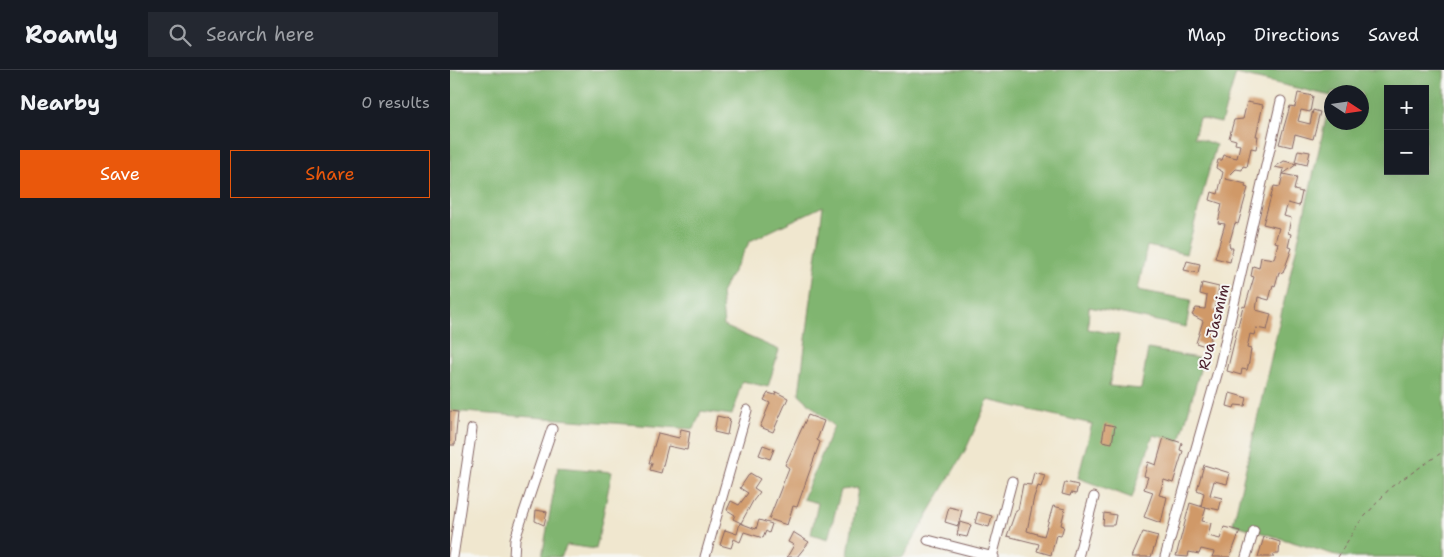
<!DOCTYPE html>
<html lang="en">
<head>
<meta charset="utf-8">
<style>
	body { margin:0; font-family:"Shantell Sans",sans-serif; background:#242831; color:#f1f3f6 }
	.controls { position:absolute; right:15px; top:15px; display:grid; overflow:hidden; border-radius:0px; box-shadow:0 5px 20px #0002 }
	.controls button { width:45px; height:45px; display:grid; place-items:center; padding:0; border:0; border-bottom:1px solid #363941; background:#171b24; color:#f1f3f6; font:25px sans-serif }
	.compass { position:absolute; left:874px; top:15px; width:45px; height:45px; border-radius:50%; background:#171b24; box-shadow:0 5px 20px #0002; rotate:102deg }
	.list { margin:0; padding:0; list-style:none }
	h2 { display:flex; justify-content:space-between; align-items:center; height:65px; margin:0; padding:0 20px; font-size:21px }
	h2 small { font-size:16px; font-weight:400; color:#9ea1a6 }
	.actions { display:flex; gap:10px; padding:15px 20px }
	.actions a { flex:1; padding:11px 0; border:1px solid #ea580c; border-radius:0px; text-align:center; font-size:18px; color:#ea580c }
	.actions .main { background:#ea580c; color:#fff }
	.icon { flex:none; width:28px; height:28px; fill:none; stroke:currentColor; stroke-width:2; stroke-linecap:round; stroke-linejoin:round }
	.map { position:relative; flex:none; width:994px; height:487px; overflow:hidden }
	header { display:flex; align-items:center; gap:30px; box-sizing:border-box; height:70px; padding:0 25px; background:#171b24; border-bottom:1px solid #363941 }
	header strong { font-size:24px }
	nav { display:flex; gap:28px; margin-inline-start:auto; font-size:18px }
	.search { width:350px; height:45px; background:#242831; display:flex; align-items:center; gap:12px; box-sizing:border-box; padding:0 18px; border-radius:0px; color:#9ea1a6; font-size:19px }
	main { display:flex }
	aside { flex:1; background:#171b24 }
	.map>svg:first-child { display:block }
	.forest { fill:#80b570; stroke:#656a4e; fill-rule:evenodd }
	.building { fill:#d09967 }
	.lines { fill:none; stroke-linecap:round; stroke-linejoin:round }
	.minor-casing { stroke:#846564; stroke-width:11 }
	.path { stroke:#846564; stroke-width:1; stroke-dasharray:4 4; stroke-linecap:butt }
	.minor { stroke:#fff; stroke-width:9 }
	.labels { text-anchor:middle; stroke-width:4; stroke-linejoin:round; paint-order:stroke }
	.street-label { font-size:15px; fill:#4a1f2b; stroke:#f6f6f2 }
</style>
</head>
<body>
<header>
<strong>Roamly</strong>
<div class="search"><svg class="icon" aria-label="search" viewBox="0 0 24 24"><circle cx="10" cy="10" r="6"/><path d="M15 15l6 6"/></svg>Search here</div>
<nav><a>Map</a><a>Directions</a><a>Saved</a></nav>
</header>
<main>
<aside>
<h2>Nearby<small>0 results</small></h2>
<ul class="list">
</ul>
<div class="actions"><a class="main">Save</a><a>Share</a></div>
</aside>
<div class="map">
<svg width="994" height="487" viewBox="0 0 994 487">
	<rect width="100%" height="100%" fill="#f6f6f2"/>
	<filter id="ink" filterUnits="userSpaceOnUse"><feTurbulence type="fractalNoise" baseFrequency=".02" numOctaves="2"/><feDisplacementMap in="SourceGraphic" scale="10" xChannelSelector="R" yChannelSelector="G"/><feConvolveMatrix kernelMatrix="1 2 1 2 8 2 1 2 1" color-interpolation-filters="sRGB"/></filter>
	<filter id="wash" filterUnits="userSpaceOnUse"><feTurbulence type="fractalNoise" baseFrequency=".0096" numOctaves="4" result="noise"/><feDisplacementMap in="SourceGraphic" scale="20" xChannelSelector="R" yChannelSelector="G"/><feGaussianBlur stdDeviation="1.12" result="paint"/><feColorMatrix in="noise" values="0 0 0 0 0 0 0 0 0 0 0 0 0 0 0 0 0 1.4 0 .05"/><feComposite in="paint" operator="in"/></filter>
	<g filter="url(#wash)">
		<rect width="100%" height="100%" fill="#f0e7cf"/>
		<path class="forest" d="M0,0H994V487H892L783,454L881,27L882,52H912V22H882L881,26L786,4L771,53L749,48L744,67L766,75L736,184L697,176L688,220L741,230L736,257L639,237L638,259L669,265L659,316L691,319L698,279L753,289L730,371L703,365L682,428L628,408L642,354L538,330L516,379L453,487H402L398,485L408,418L391,420L378,469L361,464L368,433L353,429L384,356L349,324L373,136L300,171L271,223L274,256L329,280L318,317L292,311L282,345L251,341L244,359L0,341ZM938,19H975V101H938Z
			M108,397L162,402L146,479L117,475L111,487H92Z"/>
		<g id="blocks">
			<path class="building" d="M848,23L863,26L860,42L851,40L848,51L860,54L863,40L870,42L863,69L845,64L842,77L829,74L840,36L845,37Z
				M797,32L813,35L806,66H808L806,79L801,78L797,97L793,96L792,100L786,99L776,109L796,114L795,117L798,118L788,154L785,153L779,174L780,178H783L780,192L765,188L775,154L768,153L772,134L760,130L762,122L768,124L773,102L766,98L768,90H772L774,85L787,88L790,75L785,74L786,70L779,68L784,50L793,49Z
				M848,80L860,82L857,95L845,92Z
				M834,91L847,94L833,104L847,107L844,120L852,122L849,136L838,133L834,146L841,148L838,163L841,164L838,177L842,178L833,203L829,202L825,216L823,215L819,230L808,227L806,240L821,244L817,260L806,258L804,265L800,264L797,278L801,279L799,292L797,300L792,299L791,305L777,301L793,236L795,237L804,207L801,206L803,196L809,198L811,187L824,189L828,173L825,172L829,158L813,154L824,116L830,117L834,99L825,97Z
				M737,191L750,194L748,203L734,200Z
				M752,213L769,217L764,240L768,243L757,264L761,266L758,277L746,273L753,251L742,245L746,238L755,239L757,226L750,224Z
				M326,322L338,328L323,362L310,357L320,333L314,330L318,323L325,325Z
				M780,323L797,328L795,336L785,335L784,338L777,336Z
				M0,341L8,342L5,375H0Z
				M358,345L374,351L367,370L370,372L347,437L343,436L337,455L319,449L339,398L335,395Z
				M267,346L280,349L277,365L264,362Z
				M655,354L665,356L662,373L652,371Z
				M231,359L240,361L237,380L218,376L211,403L200,400L202,393H199L208,363L229,368Z
				M714,367L732,373L730,380L733,381L723,413L714,410L709,425L717,427L711,453L694,447L703,422L694,419L698,407L694,406L698,392L706,395Z
				M313,375L324,379L320,389L309,385Z
				M754,395L780,403L777,414L764,411L760,425L772,428L769,440L751,436L754,423L747,420Z
				M584,402L595,405L591,417L588,416L584,427L577,461L594,466L603,436L615,439L611,455L614,456L611,466L606,465L601,485L587,481L589,474L557,466L566,440H568L573,414L581,415Z
				M300,403L310,409L304,418L310,422L303,431L291,453L283,449L285,445L277,440L281,431L289,435L298,423L290,418Z
				M615,412L628,415L626,424L621,423L620,426L612,424Z
				M740,433L756,438L752,451L761,453L758,466L770,469L774,457L790,461L780,487H762L764,482L751,479L749,484L739,482L738,487L726,486Z
				M499,437L512,440L508,456L495,452Z
				M86,440L97,442L94,455L85,451Z
				M528,442L542,446L539,457L525,453Z
				M654,443L666,445L664,455H653Z
				M309,450L322,454L319,463L316,461L313,468L294,462L290,472L284,469L281,478L270,475L275,460L287,464L290,453L306,459Z
				M510,452L521,455L517,467L507,465Z
				M343,462L359,472L347,487H337L344,475L338,472Z
				M693,462L708,466L701,487H682Z
				M814,467L830,472L829,484H824L823,487H808Z"/>
		</g>
	</g>
	<g filter="url(#ink)">
		<use href="#blocks" fill-opacity="0" stroke="#846564" stroke-width="1"/>
		<g class="lines">
			<g class="minor-casing">
				<path id="minor" d="M478,470L544,487
					M3,487L22,359
					M64,487L65,469L102,359
					M255,487L297,340
					M542,487L562,411
					M628,487L644,427
					M715,487L770,294L831,31
					M796,487L804,461"/>
			</g>
			<path class="path" d="M888,487L908,454L941,417L994,381"/>
			<use href="#minor" class="minor"/>
		</g>
	</g>
	<g class="labels">
		<g class="street-label">
			<text transform="translate(764 257) rotate(-76)" y="5">Rua Jasmim</text>
		</g>
	</g>
</svg>
<div class="controls">
<button>+</button>
<button>−</button>
</div>
<svg class="compass" viewBox="-18 -18 36 36"><path d="M0-13l5 13h-10z" fill="#e53935"/><path d="M0 13l5-13h-10z" fill="#9ea1a6"/></svg>
</div>
</main>
</body>
</html>
